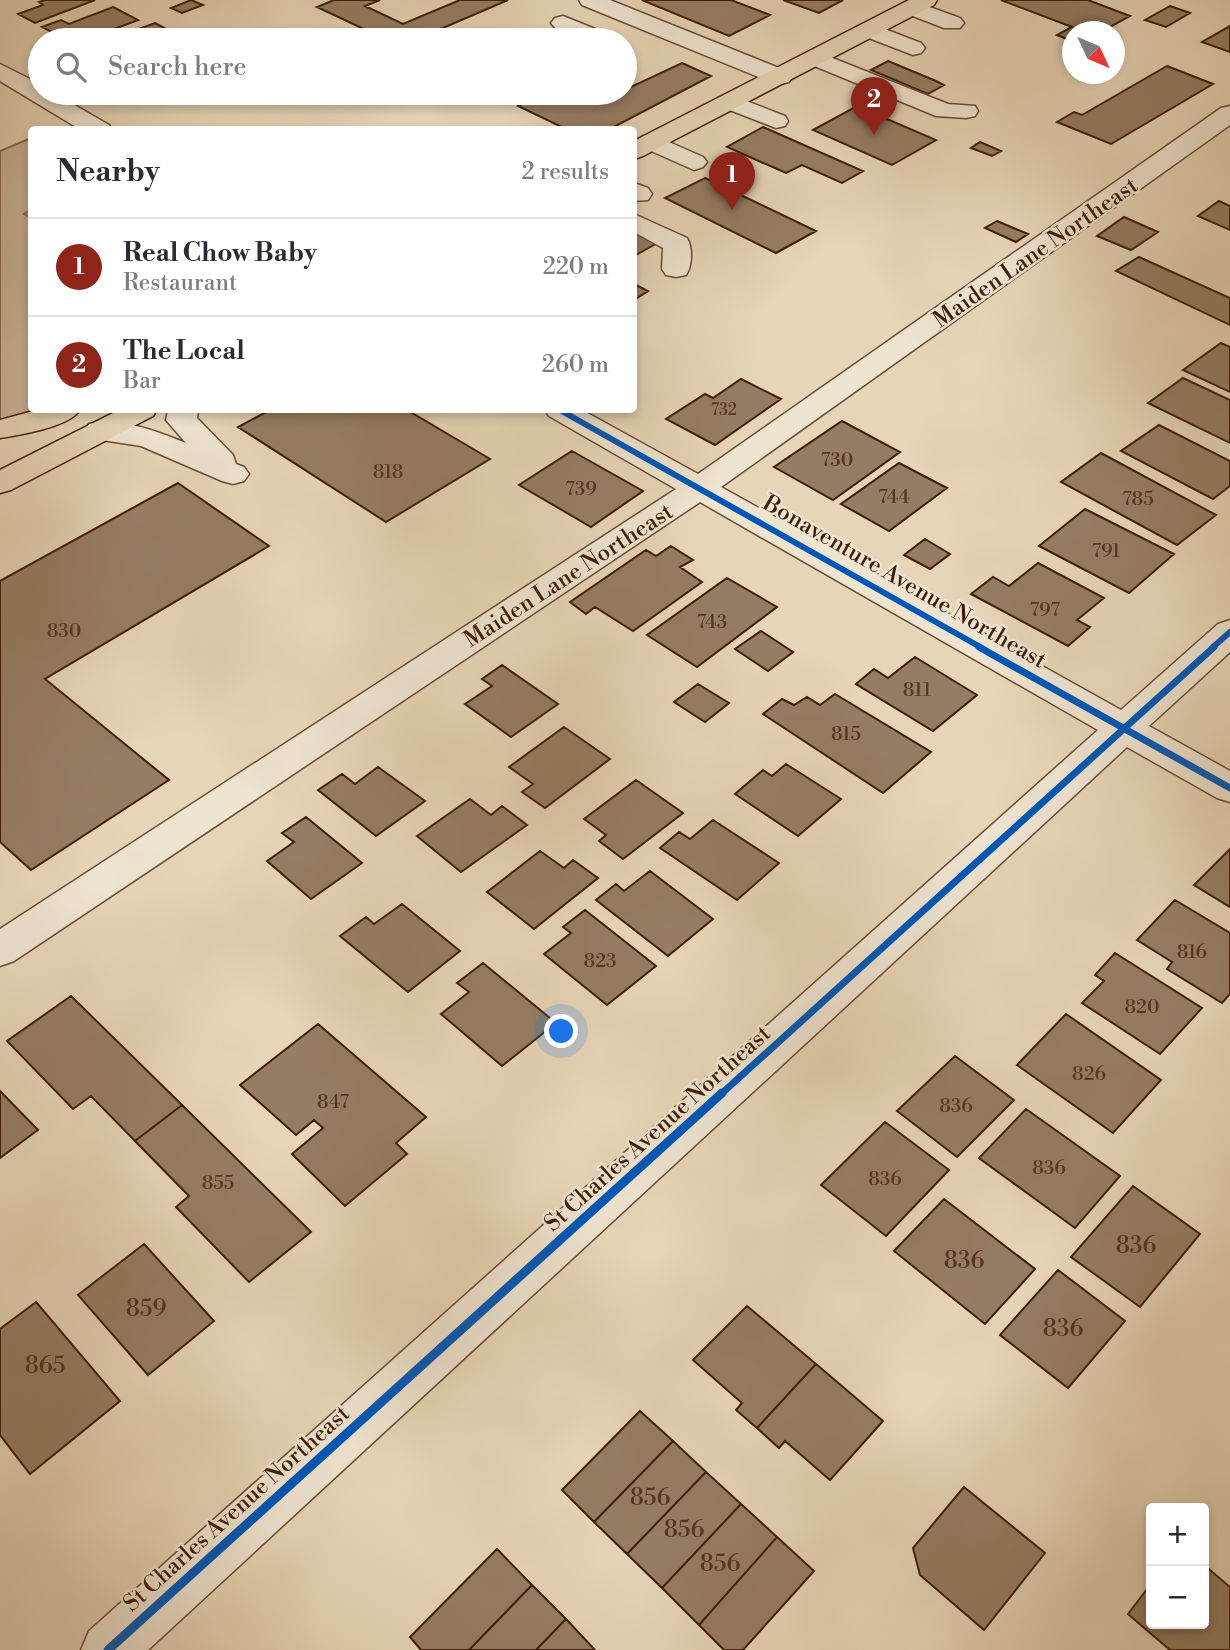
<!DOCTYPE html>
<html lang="en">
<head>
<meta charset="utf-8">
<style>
	body { margin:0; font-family:"Libre Bodoni",serif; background:#f2f2f3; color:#2b2b33 }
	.controls { position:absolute; right:21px; bottom:21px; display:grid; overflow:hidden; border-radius:7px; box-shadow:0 4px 10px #0003 }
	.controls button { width:63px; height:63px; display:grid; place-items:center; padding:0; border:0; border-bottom:2px solid #e1e1e2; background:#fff; color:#2b2b33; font:35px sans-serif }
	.compass { position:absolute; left:1062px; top:21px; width:63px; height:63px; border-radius:50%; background:#fff; box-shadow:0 4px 10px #0003; rotate:134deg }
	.you { position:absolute; left:562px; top:1032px; width:24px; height:24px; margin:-18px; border:5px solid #fff; border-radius:50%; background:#1a73e8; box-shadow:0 0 0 10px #1a73e833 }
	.badge { display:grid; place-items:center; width:46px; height:46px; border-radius:50%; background:#8f2418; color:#fff; font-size:23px; font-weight:700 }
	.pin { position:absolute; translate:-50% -58px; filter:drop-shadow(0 2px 4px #0008) }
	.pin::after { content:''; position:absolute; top:37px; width:24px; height:21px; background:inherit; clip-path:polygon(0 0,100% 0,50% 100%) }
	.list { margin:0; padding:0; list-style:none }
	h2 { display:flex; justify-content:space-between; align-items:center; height:91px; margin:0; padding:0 28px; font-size:30px }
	h2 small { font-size:23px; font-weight:400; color:#7c7c81 }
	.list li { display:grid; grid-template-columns:46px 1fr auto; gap:21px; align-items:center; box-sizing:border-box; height:98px; padding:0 28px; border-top:2px solid #e1e1e2 }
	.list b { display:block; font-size:26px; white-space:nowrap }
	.list p { margin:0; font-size:23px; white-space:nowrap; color:#7c7c81 }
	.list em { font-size:23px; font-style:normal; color:#7c7c81 }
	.icon { flex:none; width:38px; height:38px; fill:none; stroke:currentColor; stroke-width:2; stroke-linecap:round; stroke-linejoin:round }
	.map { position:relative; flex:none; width:1230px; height:1650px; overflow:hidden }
	.search { position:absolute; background:#fff; box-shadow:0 4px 10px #0003; left:28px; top:28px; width:609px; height:77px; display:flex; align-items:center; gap:18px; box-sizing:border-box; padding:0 24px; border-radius:38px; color:#7c7c81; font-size:26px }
	.panel { position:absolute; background:#fff; box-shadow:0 4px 10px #0003; left:28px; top:126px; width:609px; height:287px; border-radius:7px }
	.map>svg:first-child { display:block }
	.green { fill:#cab699; stroke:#846a50; stroke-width:2 }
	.building { fill:#957d63; stroke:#3d1e08; stroke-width:2 }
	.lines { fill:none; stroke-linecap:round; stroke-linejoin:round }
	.minor-casing { stroke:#684c34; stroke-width:3 }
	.highway-casing { stroke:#3d1e08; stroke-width:3 }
	.minor { fill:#efe4d0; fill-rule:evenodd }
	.highway { fill:#e7d5b7; fill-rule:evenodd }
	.cycleway-far2-casing { stroke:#efe4d0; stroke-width:10 }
	.cycleway-far1-casing { stroke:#efe4d0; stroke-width:11 }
	.cycleway-casing { stroke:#efe4d0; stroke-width:13 }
	.cycleway-far2 { stroke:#0057b8; stroke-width:6 }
	.cycleway-far1 { stroke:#0057b8; stroke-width:7 }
	.cycleway { stroke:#0057b8; stroke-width:9 }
	.labels { text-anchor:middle; stroke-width:5; stroke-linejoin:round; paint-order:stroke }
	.far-number-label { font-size:16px; fill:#53361f }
	.number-label { font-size:19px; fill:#53361f }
	.street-label { font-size:23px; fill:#3d1e08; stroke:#efe4d0 }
	.near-number-label { font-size:23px; fill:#53361f }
</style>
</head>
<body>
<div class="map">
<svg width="1230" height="1650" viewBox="0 0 1230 1650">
	<rect width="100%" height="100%" fill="#e7d5b7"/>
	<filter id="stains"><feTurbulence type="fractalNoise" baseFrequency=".00286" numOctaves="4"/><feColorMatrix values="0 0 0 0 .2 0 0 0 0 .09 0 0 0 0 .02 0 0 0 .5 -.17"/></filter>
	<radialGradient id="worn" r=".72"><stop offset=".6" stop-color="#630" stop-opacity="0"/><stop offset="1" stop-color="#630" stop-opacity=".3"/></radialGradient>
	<path class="green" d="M31,138V210L24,214L32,218V410H48L0,433V151Z"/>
	<path class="building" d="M45,0H95L35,23L18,14L43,5L39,2Z
		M191,0L203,5L182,13L171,8Z
		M334,0H380L365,6L403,24L460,0H508L415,40H387L317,7Z
		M642,0H731L770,15L729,36Z
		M783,0H843L819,13Z
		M1001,0H1088L1130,16L1101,32H1072V41L1057,35L1072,27Z
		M1170,6L1190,13L1166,27L1145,20Z
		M113,7L138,20L85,40H67L42,27L61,20L69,24Z
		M155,23L177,35L171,37L174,39L171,40H108Z
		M1230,26V52L1202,42Z
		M203,29L211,34L194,40L185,36Z
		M888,61L936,81L944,85L928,94L871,70Z
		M682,63L711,76L608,130H568L518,106L543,93H625V85L631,87Z
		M1167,66L1213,84L1111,144L1057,122L1074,112L1082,115Z
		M857,106L936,140L892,165L813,130Z
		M763,127L863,171L842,183L802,165L786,173L727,147Z
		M980,142L1001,151L992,156L971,148Z
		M705,178L816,231L776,253L665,198Z
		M1219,201L1230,206V230L1198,216Z
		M1124,217L1158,232L1131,250L1097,236Z
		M997,221L1028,234L1016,242L985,228Z
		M634,229L659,242L634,256Z
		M1139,257L1230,298V325L1116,271Z
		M634,284L648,291L634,300Z
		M1221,343L1230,347V392L1183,370Z
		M1183,378L1230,400V443L1148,403Z
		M741,379L781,399L715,445L666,419L705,394L713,398Z
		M270,410H407L490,459L386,522L238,427Z
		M842,421L900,452L833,500L774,467Z
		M1159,425L1230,461V486L1213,499L1121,451Z
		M572,451L643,491L591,527L519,485Z
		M1101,453L1216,515L1177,545L1061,482Z
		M899,463L947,488L889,531L841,504Z
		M178,483L269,546L45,679L169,780L31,870L0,842V581Z
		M1085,509L1174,554L1129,593L1039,546Z
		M925,539L950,554L930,569L904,555Z
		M671,546L693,560L680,567L702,582L633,631L595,607L586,614L570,602L646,550L656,556Z
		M1038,563L1104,598L1077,620L1090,627L1068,646L971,594L993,577L1009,586Z
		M727,578L777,607L697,667L647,635Z
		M761,631L793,652L768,671L735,649Z
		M915,657L977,695L933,731L856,684L874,669L888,678Z
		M502,665L558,704L511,737L465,704L492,686L482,679Z
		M698,684L729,703L705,722L674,702Z
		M835,694L931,752L883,793L763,714L782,699L794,705L807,697L820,705Z
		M564,727L610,759L545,808L522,792L533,784L509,767Z
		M786,764L841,799L798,836L735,794L763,770L772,776Z
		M378,767L425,801L376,836L318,790L342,774L355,784Z
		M636,780L683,813L623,859L599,841L606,835L584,819Z
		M470,799L491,815L502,806L527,825L461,872L417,836Z
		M306,817L362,863L311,899L267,861L294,842L282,833Z
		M713,820L779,863L737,900L660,848L679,832L690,839Z
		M1230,849V907L1194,885Z
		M540,851L564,868L573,860L598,878L534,929L487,892Z
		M650,871L713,919L668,956L596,900L616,884L624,891Z
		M1175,900L1230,933V994L1222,1003L1167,969L1172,962L1137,940Z
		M402,904L460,951L408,992L340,936L366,917L374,924Z
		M585,910L656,966L607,1005L544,954L571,933L563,927Z
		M1115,953L1202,1008L1160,1054L1082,1003L1104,981L1095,975Z
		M483,963L556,1023L502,1066L441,1014L469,992L457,983Z
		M71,996L182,1105L135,1141L91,1096L73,1109L7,1041Z
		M1066,1014L1161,1080L1113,1133L1017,1065Z
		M318,1024L426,1117L396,1143L407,1154L345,1206L292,1154L323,1128L314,1120L296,1135L240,1085Z
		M955,1056L1014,1100L957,1157L897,1111Z
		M0,1091L38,1130L0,1158Z
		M182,1105L311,1232L249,1282L176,1207L189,1196L135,1141Z
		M1026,1109L1120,1176L1075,1228L979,1158Z
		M885,1122L949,1170L886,1236L821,1185Z
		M1133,1186L1200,1234L1140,1307L1071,1257Z
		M944,1199L1035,1269L985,1324L894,1251Z
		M144,1244L214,1321L148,1375L78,1295Z
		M1058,1270L1125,1321L1068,1388L1000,1335Z
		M36,1302L120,1401L30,1474L0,1435V1329Z
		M747,1306L816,1364L757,1428L736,1410L742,1403L693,1360Z
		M816,1364L883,1421L830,1480L785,1441L779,1448L757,1428Z
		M640,1411L673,1441L594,1522L562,1490Z
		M673,1441L706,1472L627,1554L594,1522Z
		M706,1472L741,1504L662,1588L627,1554Z
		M964,1487L1045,1553L984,1630L920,1575L913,1548Z
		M741,1504L777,1537L699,1625L662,1588Z
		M777,1537L814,1571L743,1650H724L699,1625Z
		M497,1549L532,1585L469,1650H421L410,1637Z
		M1204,1565L1230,1587V1650H1170L1128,1614L1151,1584V1624H1204Z
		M532,1585L566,1619L536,1650H469Z
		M566,1619L595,1650H536Z"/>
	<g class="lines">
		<g class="minor-casing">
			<path id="minor" d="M579,0H610L789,72L792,77L789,82L780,84L771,82L582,5Z
				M913,1L960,18L964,23L960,28H944L905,13L902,8L905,3Z
				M563,16L610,35L614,40C594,41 564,41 551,23L555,18Z
				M869,23L921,43L925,48L921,53L913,55L861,35L857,30L861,25Z
				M815,51L948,104L975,106L978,111L975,116L966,118L936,116L807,63L803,58L807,53Z
				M0,64L40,84V93H54L109,125L112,130H81L0,81Z
				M731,95L785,116L788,121L785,126L776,128L722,107L719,102L722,97Z
				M1230,106V125L721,487L1121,710L1218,624L1230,620V652L1149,726L1230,771V802L1217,798L1127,747L148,1650H81L89,1631L1098,730L700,502L14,961L0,966V929L676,489L549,416L545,410H582L698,474L1221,108Z
				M651,134L703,157L707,162L703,167L694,170L642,147L638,142L642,137Z
				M634,183L648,188L652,194L648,200L634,201Z
				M634,214L687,238C693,248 692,266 686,275L676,277L666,275L662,269L663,248L634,232Z
				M168,410H198L197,418L233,455L236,464L244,467L249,474L244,481L233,484L222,481L141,446L89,438L85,431L89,424C120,417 157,431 186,443L166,420Z"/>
		</g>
		<g class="highway-casing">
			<path id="highway" d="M909,0H937L934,5L643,156L634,159V141Z
				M37,410H80C69,427 20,435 0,438V420Z
				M119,410H157L153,416L11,490L0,493V470Z"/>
		</g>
		<use href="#minor" class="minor"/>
		<use href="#highway" class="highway"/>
		<g class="cycleway-far2-casing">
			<path id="cycleway-far2" d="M560,410L982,648
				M1212,648L1230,632"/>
		</g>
		<g class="cycleway-far1-casing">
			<path id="cycleway-far1" d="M979,647L1230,788
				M720,1095L1214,647"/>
		</g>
		<g class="cycleway-casing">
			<path id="cycleway" d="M108,1650L722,1093"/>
		</g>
		<use href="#cycleway-far2" class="cycleway-far2"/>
		<use href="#cycleway-far1" class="cycleway-far1"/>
		<use href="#cycleway" class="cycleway"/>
	</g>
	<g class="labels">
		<g class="far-number-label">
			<text x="724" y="415">732</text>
		</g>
		<g class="number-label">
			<text x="837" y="466">730</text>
			<text x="388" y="478">818</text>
			<text x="581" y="495">739</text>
			<text x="894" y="503">744</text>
			<text x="1138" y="505">785</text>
			<text x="1106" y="557">791</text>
			<text x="1045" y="616">797</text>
			<text x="712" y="628">743</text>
			<text x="64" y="637">830</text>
			<text x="917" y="696">811</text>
			<text x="846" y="740">815</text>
			<text x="1192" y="958">816</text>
			<text x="600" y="967">823</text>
			<text x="1142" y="1013">820</text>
			<text x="1089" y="1080">826</text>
			<text x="333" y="1108">847</text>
			<text x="956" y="1112">836</text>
			<text x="1049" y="1174">836</text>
			<text x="885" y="1185">836</text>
			<text x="218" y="1189">855</text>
		</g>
		<g class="street-label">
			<text transform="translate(1035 252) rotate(-35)" y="8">Maiden Lane Northeast</text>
			<text transform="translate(568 575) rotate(-33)" y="8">Maiden Lane Northeast</text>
			<text transform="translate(905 581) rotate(30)" y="8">Bonaventure Avenue Northeast</text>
			<text transform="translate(657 1128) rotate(-42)" y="8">St Charles Avenue Northeast</text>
			<text transform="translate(236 1508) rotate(-42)" y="8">St Charles Avenue Northeast</text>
		</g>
		<g class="near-number-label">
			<text x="1136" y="1253">836</text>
			<text x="964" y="1268">836</text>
			<text x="146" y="1316">859</text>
			<text x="1063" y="1336">836</text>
			<text x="45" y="1373">865</text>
			<text x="650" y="1505">856</text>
			<text x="684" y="1537">856</text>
			<text x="720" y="1571">856</text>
		</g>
	</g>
	<rect width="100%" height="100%" filter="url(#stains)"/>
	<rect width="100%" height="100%" fill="url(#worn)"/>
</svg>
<div class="controls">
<button>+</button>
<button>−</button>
</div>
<svg class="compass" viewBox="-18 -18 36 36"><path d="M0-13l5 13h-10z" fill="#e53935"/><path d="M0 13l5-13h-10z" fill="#7c7c81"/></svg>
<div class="you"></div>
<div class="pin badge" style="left:732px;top:210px">1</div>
<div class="pin badge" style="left:874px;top:135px">2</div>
<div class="search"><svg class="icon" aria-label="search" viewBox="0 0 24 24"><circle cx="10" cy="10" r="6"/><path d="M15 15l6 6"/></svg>Search here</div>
<section class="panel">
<h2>Nearby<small>2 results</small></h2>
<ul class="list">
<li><span class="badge">1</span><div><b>Real Chow Baby</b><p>Restaurant</p></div><em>220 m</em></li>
<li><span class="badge">2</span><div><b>The Local</b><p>Bar</p></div><em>260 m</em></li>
</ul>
</section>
</div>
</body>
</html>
